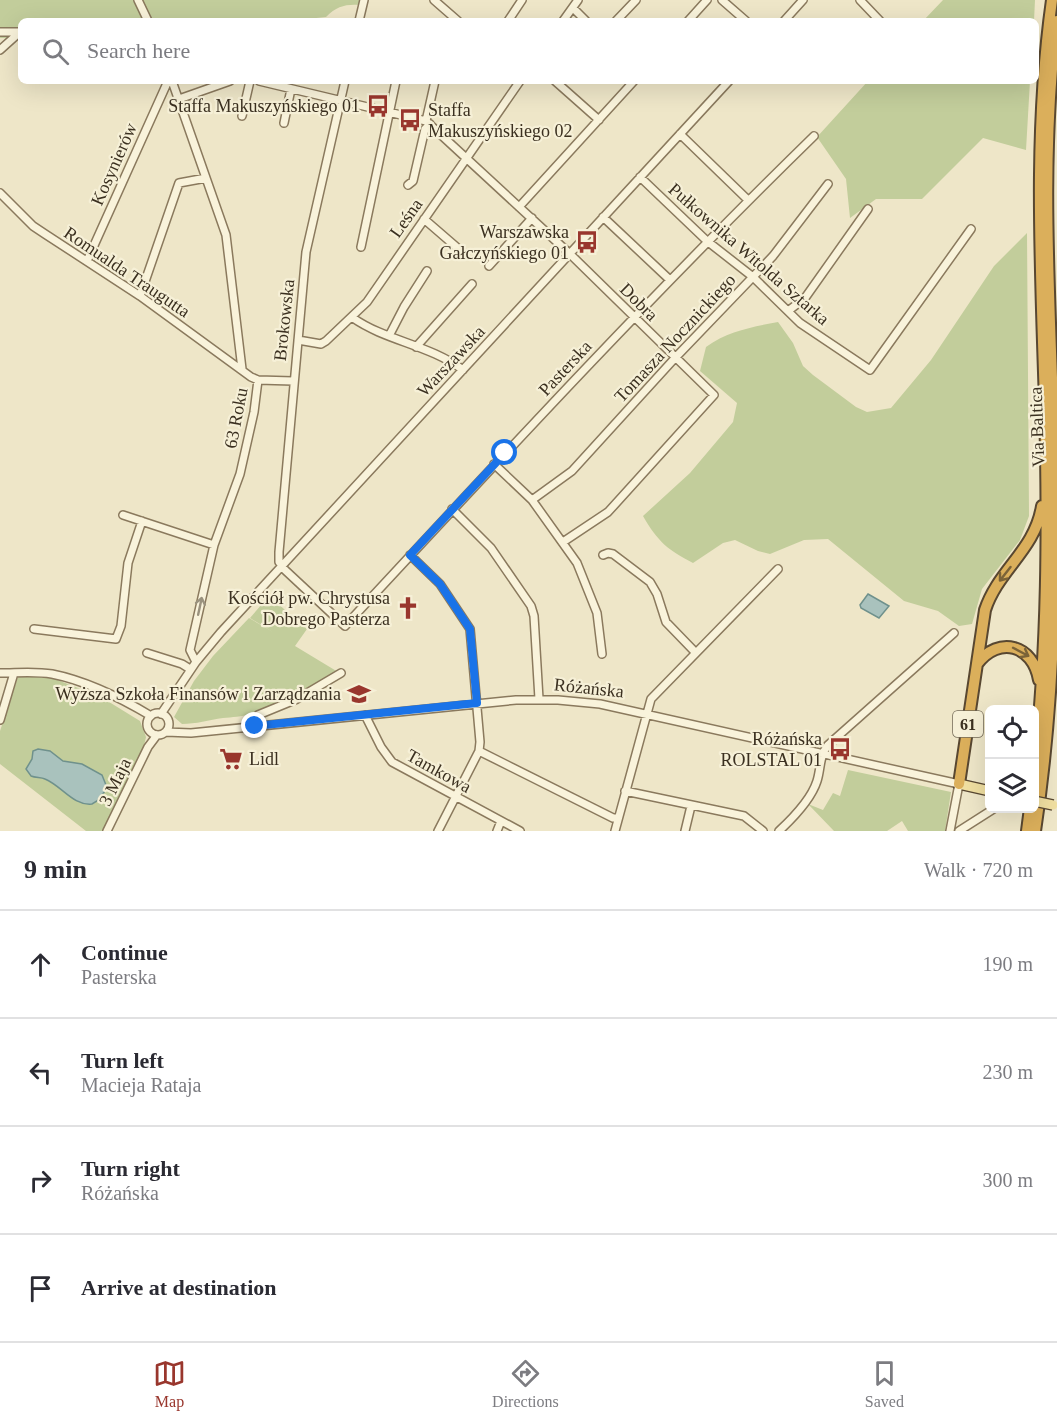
<!DOCTYPE html>
<html lang="en">
<head>
<meta charset="utf-8">
<style>
	body { margin:0; font-family:Georgia,serif; background:#f7f7f7; color:#2b2b33 }
	.controls { position:absolute; right:18px; bottom:18px; display:grid; overflow:hidden; border-radius:9px; box-shadow:0 6px 24px #0002 }
	.controls button { width:54px; height:54px; display:grid; place-items:center; padding:0; border:0; border-bottom:2px solid #e1e1e2; background:#fff; color:#2b2b33; font:30px sans-serif }
	.stop { position:absolute; width:18px; height:18px; margin:-14px; border:4px solid #1a73e8; border-radius:50%; background:#fff }
	.stop.end { background:#1a73e8; border-color:#fff; box-shadow:0 2px 6px #0008 }
	.list { margin:0; padding:0; list-style:none }
	h2 { display:flex; justify-content:space-between; align-items:center; height:78px; margin:0; padding:0 24px; font-size:26px }
	h2 small { font-size:20px; font-weight:400; color:#7c7c81 }
	.list li { display:grid; grid-template-columns:39px 1fr auto; gap:18px; align-items:center; box-sizing:border-box; height:108px; padding:0 24px; border-top:2px solid #e1e1e2 }
	.list b { display:block; font-size:22px; white-space:nowrap }
	.list p { margin:0; font-size:20px; white-space:nowrap; color:#7c7c81 }
	.list em { font-size:20px; font-style:normal; color:#7c7c81 }
	.icon { flex:none; width:33px; height:33px; fill:none; stroke:currentColor; stroke-width:2; stroke-linecap:round; stroke-linejoin:round }
	.map { position:relative; flex:none; width:1057px; height:831px; overflow:hidden }
	.search { position:absolute; background:#fff; box-shadow:0 6px 24px #0002; left:18px; right:18px; top:18px; height:66px; display:flex; align-items:center; gap:15px; box-sizing:border-box; padding:0 21px; border-radius:9px; color:#7c7c81; font-size:22px }
	.sheet { height:510px; background:#fff }
	nav { display:flex; justify-content:space-around; align-items:center; box-sizing:border-box; height:84px; border-top:2px solid #e1e1e2; background:#fff; font-size:16px; color:#7c7c81 }
	nav a { display:grid; justify-items:center; gap:3px }
	nav .on { color:#99362d }
	.map>svg:first-child { display:block }
	.green { fill:#c2cd9b }
	.water { fill:#a9c2bd; stroke:#6f918c; stroke-width:1.5 }
	.lines { fill:none; stroke-linecap:round; stroke-linejoin:round }
	.minor-casing { stroke:#8a795d; stroke-width:10 }
	.major-casing { stroke:#584731; stroke-width:12 }
	.highway-casing { stroke:#584731; stroke-width:14 }
	.minor { stroke:#f9f3db; stroke-width:7 }
	.major { stroke:#f0dfa1; stroke-width:9 }
	.highway { stroke:#dbaf5b; stroke-width:10 }
	.major-bridge-casing { stroke:#584731; stroke-width:12; stroke-linecap:butt }
	.major-bridge { stroke:#f0dfa1; stroke-width:9 }
	.oneway { stroke:#7b6338 }
	.oneway2 { stroke:#9a927e }
	.route { stroke:#1a73e8; stroke-width:8 }
	.labels { text-anchor:middle; stroke-width:4.5; stroke-linejoin:round; paint-order:stroke }
	.shield { fill:#f6f0d7; stroke:#736a57; stroke-width:1.5 }
	.shield-label { font-size:16px; font-weight:bold; fill:#3b3020 }
	.poi-label { font-size:18px; fill:#3b3020; stroke:#f6f0d7; text-anchor:end }
	.street-label { font-size:18px; fill:#3b3020; stroke:#f6f0d7 }
</style>
</head>
<body>
<div class="map">
<svg width="1057" height="831" viewBox="0 0 1057 831">
	<rect width="100%" height="100%" fill="#eee6c8"/>
	<path class="green" d="M0,0H361L360,5C346,4 337,6 326,17L288,21H21V38H0Z
		M943,0H1035L1034,21H923Z
		M868,81H1030L1026,150L983,138L922,199H876L850,218L846,179L817,137Z
		M1027,233L1029,516L1020,540L982,589L972,624L959,626L938,611L904,601L828,539L804,540L770,554L758,551L735,540L723,543L693,563C668,550 658,542 643,516L690,473L733,422L737,403L700,371L706,347C728,331 752,327 778,322L793,343L803,366L813,375L856,407L867,412L891,408L931,360L994,266Z
		M269,596L307,629L295,646L338,672C311,689 282,705 250,714C242,717 232,717 223,718C209,720 196,724 182,724L174,717L194,681L213,656L249,618L273,632L250,618Z
		M18,677H50L101,697L140,721L146,737L143,750L105,831H86L0,764V731Z
		M848,770L951,792L945,831H908L902,821L887,831H834L808,804L823,810L833,793L840,796Z"/>
	<path class="water" d="M868,594L889,606L879,618L861,608L860,605Z
		M38,749L50,751L63,761L82,764L102,775L106,785L105,791L97,801L92,804C73,806 62,786 45,779C41,777 36,778 31,776L26,769L32,759L33,751Z"/>
	<g class="lines">
		<g class="minor-casing">
			<path id="minor" d="M138,0L148,21
				M434,0L458,21
				M722,0L746,21
				M860,0L880,21
				M573,8L586,21
				M359,21L364,0
				M508,21L522,0
				M563,21L578,0
				M616,21L636,0
				M688,21L707,0
				M784,21L803,0
				M0,32H21
				M0,50L20,32
				M172,81L226,235L242,369
				M259,81L426,121L570,254L714,395L608,512L563,542
				M345,81L306,252L279,552V562L285,570L345,626C499,460 652,294 814,136
				M555,81L599,120
				M179,99L230,81
				M242,116L250,81
				M426,121L435,81
				M284,123L291,89
				M680,134L748,200
				M640,177L707,241L753,277L800,323L870,370L971,229
				M408,185L413,181L425,129L430,124
				M0,193L33,226L45,234L140,296L251,377L258,380L293,381
				M519,207L634,81
				M603,217L670,280
				M424,219L461,251
				M361,247L396,81
				M87,261L168,81
				M489,266L532,218
				M140,296L179,183L206,178
				M788,311L805,298L868,209
				M353,318C386,341 430,345 463,370
				M389,336L404,307L427,271
				M298,340L321,344L326,341L367,302L520,81
				M416,347L472,284
				M494,464L532,500L577,563L597,613L602,654
				M532,500L572,471L675,358L773,256L828,184
				M452,509L491,548L531,606L534,616L539,699
				M123,515L214,545
				M410,555L440,584L470,629L480,742L479,751L438,831
				M603,555L608,553L613,554L650,582L657,594L666,622L696,653
				M34,629L116,639L121,626L128,563L142,521
				M147,653L182,664L190,669
				M196,662L190,650L214,545L240,474L254,412L258,380
				M0,673C17,673 35,671 52,674C87,681 121,698 151,716
				M147 724a11 11 0 1 1 22 0a11 11 0 1 1-22 0Z
				M161,714L196,662L221,632L729,81
				M365,715L381,747L392,762L520,831
				M0,720L14,673
				M255,726V718L258,715L297,699L341,673
				M166,732L191,733L516,700H558L600,704L959,784L950,831
				M479,751L613,818H618
				M625,791L744,816L763,831
				M107,831L148,747L157,735
				M497,831L501,821
				M615,831L651,699L778,569
				M685,831L691,806
				M779,831C793,818 811,800 817,781C821,769 819,756 828,745L954,633
				M959,831L995,808"/>
		</g>
		<g class="major-casing">
			<path id="major" d="M959,784L990,791"/>
		</g>
		<g class="highway-casing">
			<path id="highway" d="M977,664C999,635 1033,645 1039,680
				M1034,768C1048,647 1048,526 1045,404C1041,269 1033,134 1052,0
				M959,784L985,610C998,570 1035,550 1042,506
				M1027,831L1030,808
				M1035,831C1053,713 1057,593 1055,474C1052,324 1038,171 1057,21"/>
		</g>
		<use href="#minor" class="minor"/>
		<use href="#major" class="major"/>
		<use href="#highway" class="highway"/>
		<g class="major-bridge-casing">
			<path id="major-bridge" d="M1034,801L1053,805"/>
		</g>
		<use href="#major-bridge" class="major-bridge"/>
	</g>
	<defs><path id="oneway-shaft" d="M-6 0H5M1.5-3L5.5 0L1.5 3" fill="none" stroke-width="1.6" stroke-linecap="round" stroke-linejoin="round" transform="scale(1.5)"/></defs>
	<g class="oneway">
		<use href="#oneway-shaft" transform="translate(1005 574) rotate(128)"/>
		<use href="#oneway-shaft" transform="translate(1021 652) rotate(28)"/>
	</g>
	<use class="oneway2" href="#oneway-shaft" transform="translate(200 606) rotate(-78)"/>
	<g class="lines">
		<path class="route" d="M255,726L477,703L470,629L440,584L410,555L505,453"/>
	</g>
	<defs>
		<g id="bus-bare" transform="scale(1.8)"><path d="M-5-6H5V4H4V6H2V4H-2V6H-4V4H-5ZM-3.5-4V0h7V-4ZM-3.5 1.2v1.5H-2V1.2ZM2 1.2v1.5H3.5V1.2Z" fill="#99362d" stroke="#f6f0d7" stroke-width="2.5" paint-order="stroke"/></g>
		<g id="church-bare" transform="scale(1.8)"><path d="M-1.2-6h2.4v3.5h3.3v2.4h-3.3V6h-2.4V-.1h-3.3v-2.4h3.3Z" fill="#99362d" stroke="#f6f0d7" stroke-width="2.5" paint-order="stroke"/></g>
		<g id="school-bare" transform="scale(1.8)"><path d="M0-5L7-2L0 1L-7-2ZM-4 1L0 2.5L4 1V4Q0 6-4 4Z" fill="#99362d" stroke="#f6f0d7" stroke-width="2.5" paint-order="stroke"/></g>
		<g id="supermarket-bare" transform="scale(1.8)"><path d="M-6-5.5h2.5l.6 2H6L4.5 2H-2.5L-4.4-4H-6ZM-1.5 3.2a1.3 1.3 0 1 0 .1 0ZM3 3.2a1.3 1.3 0 1 0 .1 0Z" fill="#99362d" stroke="#f6f0d7" stroke-width="2.5" paint-order="stroke"/></g>
	</defs>
	<g fill-rule="evenodd">
		<use href="#bus-bare" x="378" y="106"/>
		<use href="#bus-bare" x="410" y="120"/>
		<use href="#bus-bare" x="587" y="242"/>
		<use href="#church-bare" x="408" y="608"/>
		<use href="#school-bare" x="359" y="694"/>
		<use href="#bus-bare" x="840" y="749"/>
		<use href="#supermarket-bare" x="231" y="759"/>
	</g>
	<g class="labels">
		<rect class="shield" x="953" y="711" width="30" height="26" rx="4.5"/>
		<g class="shield-label">
			<text x="968" y="730">61</text>
		</g>
		<g class="poi-label">
			<text x="360" y="112">Staffa Makuszyńskiego 01</text>
			<text x="428" y="116" text-anchor="start">Staffa<tspan x="428" dy="21">Makuszyńskiego 02</tspan></text>
			<text x="569" y="238">Warszawska<tspan x="569" dy="21">Gałczyńskiego 01</tspan></text>
			<text x="390" y="604">Kościół pw. Chrystusa<tspan x="390" dy="21">Dobrego Pasterza</tspan></text>
			<text x="341" y="700">Wyższa Szkoła Finansów i Zarządzania</text>
			<text x="822" y="745">Różańska<tspan x="822" dy="21">ROLSTAL 01</tspan></text>
			<text x="249" y="765" text-anchor="start">Lidl</text>
		</g>
		<g class="street-label">
			<text transform="translate(114 164) rotate(-66)" y="6">Kosynierów</text>
			<text transform="translate(406 218) rotate(-55)" y="6">Leśna</text>
			<text transform="translate(749 254) rotate(41)" y="6">Pułkownika Witolda Sztarka</text>
			<text transform="translate(127 272) rotate(34)" y="6">Romualda Traugutta</text>
			<text transform="translate(639 302) rotate(45)" y="6">Dobra</text>
			<text transform="translate(284 320) rotate(-84)" y="6">Brokowska</text>
			<text transform="translate(675 338) rotate(-47)" y="6">Tomasza Nocznickiego</text>
			<text transform="translate(451 361) rotate(-47)" y="6">Warszawska</text>
			<text transform="translate(565 368) rotate(-47)" y="6">Pasterska</text>
			<text transform="translate(236 418) rotate(-79)" y="6">63 Roku</text>
			<text transform="translate(1037 427) rotate(-92)" y="6">Via Baltica</text>
			<text transform="translate(589 688) rotate(6)" y="6">Różańska</text>
			<text transform="translate(439 771) rotate(29)" y="6">Tamkowa</text>
			<text transform="translate(115 782) rotate(-64)" y="6">3 Maja</text>
		</g>
	</g>
</svg>
<div class="controls">
<button><svg class="icon" aria-label="locate" viewBox="0 0 24 24"><circle cx="12" cy="12" r="6"/><path d="M12 2v4M12 18v4M2 12h4M18 12h4"/></svg></button>
<button><svg class="icon" aria-label="layers" viewBox="0 0 24 24"><path d="M12 4l9 5-9 5-9-5zM3 14l9 5 9-5"/></svg></button>
</div>
<div class="stop" style="left:505px;top:453px"></div>
<div class="stop end" style="left:255px;top:726px"></div>
<div class="search"><svg class="icon" aria-label="search" viewBox="0 0 24 24"><circle cx="10" cy="10" r="6"/><path d="M15 15l6 6"/></svg>Search here</div>
</div>
<section class="sheet">
<h2>9 min<small>Walk · 720 m</small></h2>
<ul class="list">
<li><svg class="icon" aria-label="ahead" viewBox="0 0 24 24"><path d="M12 20V5M6 11l6-6 6 6"/></svg><div><b>Continue</b><p>Pasterska</p></div><em>190 m</em></li>
<li><svg class="icon" aria-label="left" viewBox="0 0 24 24"><path d="M17 20v-9H6M10 6l-5 5 5 5"/></svg><div><b>Turn left</b><p>Macieja Rataja</p></div><em>230 m</em></li>
<li><svg class="icon" aria-label="right" viewBox="0 0 24 24"><path d="M7 20v-9h11M14 6l5 5-5 5"/></svg><div><b>Turn right</b><p>Różańska</p></div><em>300 m</em></li>
<li><svg class="icon" aria-label="arrive" viewBox="0 0 24 24"><path d="M6 21V4h12l-3 4 3 4H6"/></svg><div><b>Arrive at destination</b></div></li>
</ul>
</section>
<nav>
<a class="on"><svg class="icon" aria-label="map" viewBox="0 0 24 24"><path d="M3 6l6-2 6 2 6-2v14l-6 2-6-2-6 2zM9 4v14M15 6v14"/></svg>Map</a>
<a><svg class="icon" aria-label="directions" viewBox="0 0 24 24"><path d="M12 3l9 9-9 9-9-9zM9 14v-3h6M13 9l2 2-2 2"/></svg>Directions</a>
<a><svg class="icon" aria-label="saved" viewBox="0 0 24 24"><path d="M7 4h10v16l-5-4-5 4z"/></svg>Saved</a>
</nav>
</body>
</html>
